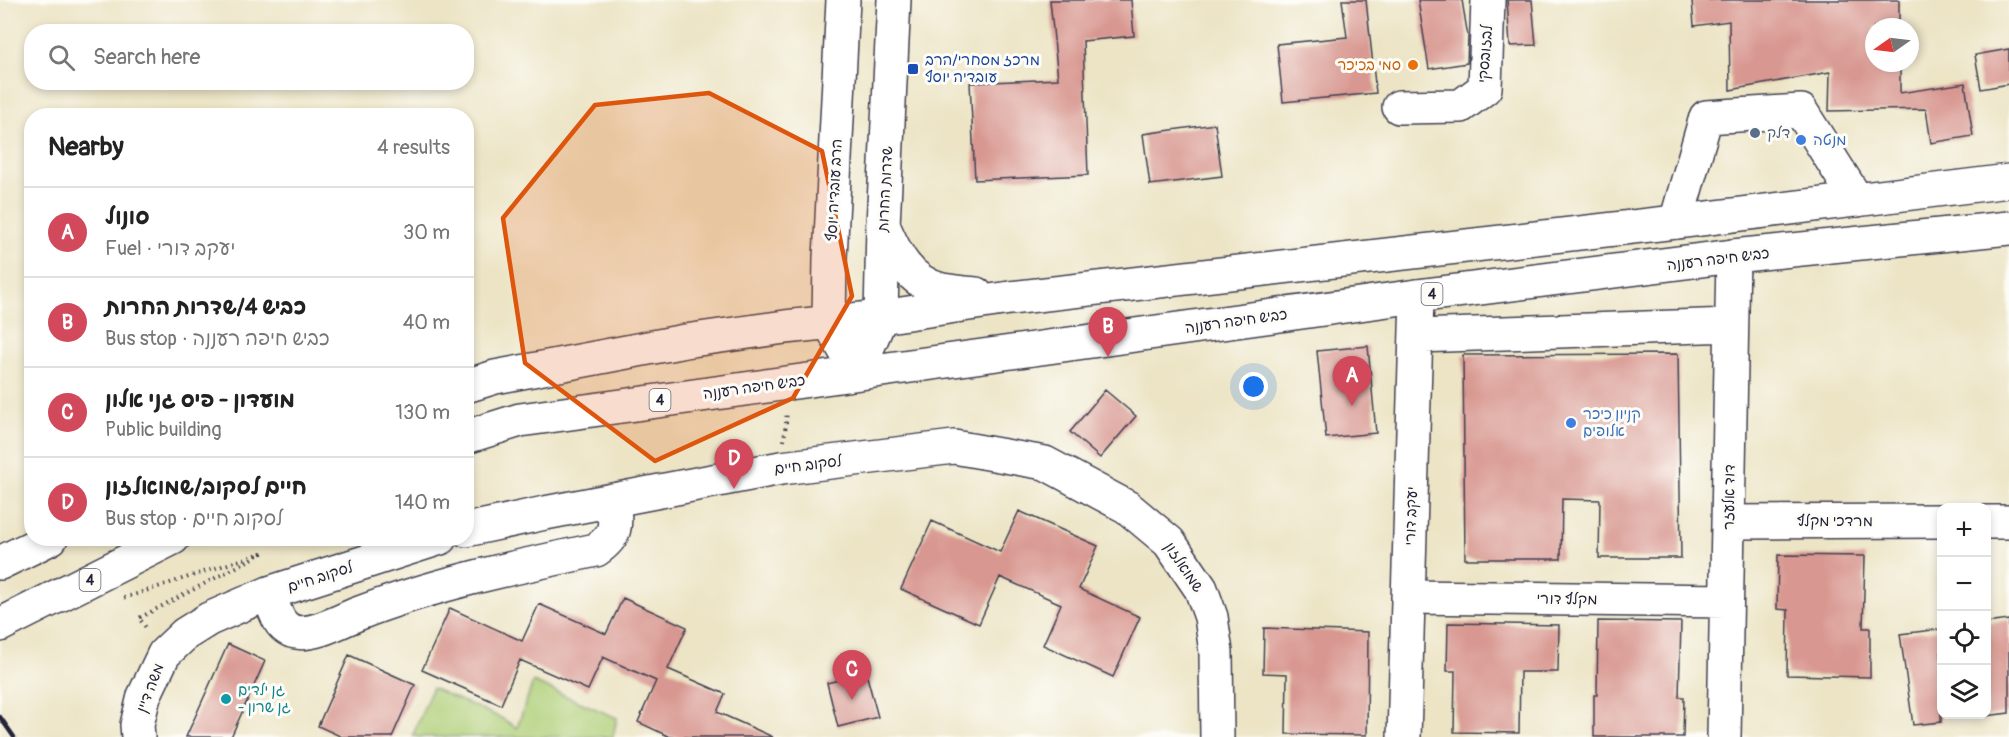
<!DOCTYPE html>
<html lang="en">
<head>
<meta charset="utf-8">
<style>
	body { margin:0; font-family:Pangolin,"Playpen Sans Hebrew",sans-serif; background:#f6f6f6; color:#222 }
	.controls { position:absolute; right:18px; bottom:18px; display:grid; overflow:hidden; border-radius:12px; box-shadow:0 3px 9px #0003 }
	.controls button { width:54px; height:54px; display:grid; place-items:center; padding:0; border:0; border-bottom:2px solid #e0e0e0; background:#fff; color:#222; font:30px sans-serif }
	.compass { position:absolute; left:1865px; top:18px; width:54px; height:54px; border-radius:50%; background:#fff; box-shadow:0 3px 9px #0003; rotate:256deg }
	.you { position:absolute; left:1254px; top:387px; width:21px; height:21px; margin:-15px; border:4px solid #fff; border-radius:50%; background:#1a73e8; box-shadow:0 0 0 9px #1a73e833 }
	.badge { display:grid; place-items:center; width:39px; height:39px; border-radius:50%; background:#d1495b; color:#fff; font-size:20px; font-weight:700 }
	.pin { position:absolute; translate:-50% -50px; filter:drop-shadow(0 2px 3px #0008) }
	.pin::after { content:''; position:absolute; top:32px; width:21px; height:18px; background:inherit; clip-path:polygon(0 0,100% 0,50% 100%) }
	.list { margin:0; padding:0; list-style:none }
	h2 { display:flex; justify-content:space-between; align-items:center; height:78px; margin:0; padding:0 24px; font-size:26px }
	h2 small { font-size:20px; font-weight:400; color:#767676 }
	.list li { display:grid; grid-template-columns:39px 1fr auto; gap:18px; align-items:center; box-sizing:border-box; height:90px; padding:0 24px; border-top:2px solid #e0e0e0 }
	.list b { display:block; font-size:22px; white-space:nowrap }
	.list p { margin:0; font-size:20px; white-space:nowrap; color:#767676 }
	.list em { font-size:20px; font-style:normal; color:#767676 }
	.icon { flex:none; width:33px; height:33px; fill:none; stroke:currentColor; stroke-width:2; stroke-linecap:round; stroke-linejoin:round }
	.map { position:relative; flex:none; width:2009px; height:737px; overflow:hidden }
	.search { position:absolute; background:#fff; box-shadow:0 3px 9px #0003; left:24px; top:24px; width:450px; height:66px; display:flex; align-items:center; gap:15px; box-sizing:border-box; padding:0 21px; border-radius:24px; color:#767676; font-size:22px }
	.panel { position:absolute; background:#fff; box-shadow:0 3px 9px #0003; left:24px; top:108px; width:450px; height:438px; border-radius:24px }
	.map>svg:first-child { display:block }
	.green { fill:#aece76; stroke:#687858; stroke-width:1.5 }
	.building { fill:#d89790 }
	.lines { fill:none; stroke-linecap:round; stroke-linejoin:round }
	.minor-casing { stroke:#403f50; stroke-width:36 }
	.major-casing { stroke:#403f50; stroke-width:36 }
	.highway-casing { stroke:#403f50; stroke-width:36 }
	.path { stroke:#403f50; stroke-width:4; stroke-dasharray:1.5 4.5; stroke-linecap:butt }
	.minor { stroke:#fff; stroke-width:33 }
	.major { stroke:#fff; stroke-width:33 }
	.highway { stroke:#fff; stroke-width:33 }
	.rail { stroke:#22223b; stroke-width:4.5 }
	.marked { fill:#de560e; fill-opacity:0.2; stroke:#de560e; stroke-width:4.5; stroke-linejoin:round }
	.food-dot { fill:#e8710a; stroke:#fdfcf7; stroke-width:2 }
	.transit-dot { fill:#1a4fb4; stroke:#fdfcf7; stroke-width:2 }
	.service-dot { fill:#5c6f8a; stroke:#fdfcf7; stroke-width:2 }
	.shop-dot { fill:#3f7fe0; stroke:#fdfcf7; stroke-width:2 }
	.culture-dot { fill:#0f9aa8; stroke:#fdfcf7; stroke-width:2 }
	.labels { text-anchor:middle; stroke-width:6; stroke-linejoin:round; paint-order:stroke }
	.shield { fill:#fdfcf7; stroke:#646373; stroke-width:1.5 }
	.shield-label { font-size:14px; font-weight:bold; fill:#22223b }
	.street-label { font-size:15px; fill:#22223b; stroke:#fdfcf7 }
	.transit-label { font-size:15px; fill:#164399; stroke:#fdfcf7; text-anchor:start }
	.food-label { font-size:15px; fill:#c56008; stroke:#fdfcf7; text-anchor:end }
	.service-label { font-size:15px; fill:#4e5e75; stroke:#fdfcf7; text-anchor:start }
	.shop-label { font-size:15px; fill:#366cbe; stroke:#fdfcf7; text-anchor:start }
	.culture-label { font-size:15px; fill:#0d838f; stroke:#fdfcf7; text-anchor:start }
</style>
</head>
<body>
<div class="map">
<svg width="2009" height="737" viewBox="0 0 2009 737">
	<rect width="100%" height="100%" fill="#fdfcf7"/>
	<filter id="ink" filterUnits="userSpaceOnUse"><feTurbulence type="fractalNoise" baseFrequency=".0167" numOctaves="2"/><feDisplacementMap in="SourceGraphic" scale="12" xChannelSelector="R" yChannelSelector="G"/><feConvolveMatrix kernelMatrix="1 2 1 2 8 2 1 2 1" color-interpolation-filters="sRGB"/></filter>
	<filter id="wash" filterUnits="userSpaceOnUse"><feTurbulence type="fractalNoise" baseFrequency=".008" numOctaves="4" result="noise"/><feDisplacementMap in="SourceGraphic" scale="24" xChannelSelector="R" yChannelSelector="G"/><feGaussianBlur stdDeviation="1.35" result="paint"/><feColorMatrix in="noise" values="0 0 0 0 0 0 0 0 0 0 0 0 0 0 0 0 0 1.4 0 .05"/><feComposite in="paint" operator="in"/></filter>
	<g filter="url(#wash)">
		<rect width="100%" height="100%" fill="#ece4c5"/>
		<path class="green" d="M533,682L617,718L613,737H417L413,735L432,688L501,718L517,728Z"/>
		<g id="blocks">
			<path class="building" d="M1050,0H1131L1134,36L1083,41L1088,175L975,180L970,83L1058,79Z
				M1342,0H1366L1376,93L1283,102L1277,44L1347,37Z
				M1418,0H1462L1468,37L1467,63L1429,69Z
				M1507,0H1532L1536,45L1510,46Z
				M1692,0H1899V27H1874V63H1900V93L1965,83L1973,136L1931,143L1926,109L1829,111L1830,72L1730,90L1729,21L1694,26Z
				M2009,49V84L1981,89L1975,55Z
				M1215,124L1222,176L1150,185L1143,134Z
				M1368,346L1376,433L1326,438L1317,351Z
				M1678,354L1681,558H1599L1600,500L1562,499L1561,559H1465L1463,355Z
				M1105,390L1136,416L1100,458L1070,432Z
				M1019,511L1098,546L1079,589L1140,617L1113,677L1043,645L1061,604L1000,577L979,624L901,589L932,521L1000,552Z
				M1778,555L1865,556L1863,628H1870V677L1787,675L1788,610L1777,609Z
				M623,598L687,627L668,669L725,694L717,712L773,737H670L638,722L656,681L603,657L588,690L520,660L501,705L422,670L450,608L522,641L539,604L606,634Z
				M2009,620V713L1986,716V623Z
				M1598,621L1681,622L1679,697H1684L1683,737H1594V695H1597Z
				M1448,623L1559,625L1558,672H1520L1519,733L1454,732L1455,671H1447Z
				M1264,628L1368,632L1367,735L1286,734L1287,674L1263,673Z
				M1941,629V722L1913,725L1900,634Z
				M228,644L265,661L231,737H186Z
				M349,655L415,685L392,737H342L318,726Z
				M866,673L878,717L838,727L827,683Z"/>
		</g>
	</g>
	<g filter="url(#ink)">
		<use href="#blocks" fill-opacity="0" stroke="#403f50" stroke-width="1.5"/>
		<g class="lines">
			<g class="minor-casing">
				<path id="minor" d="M1399,107L1461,106L1485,88L1488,0
					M1676,222L1706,117L1801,111L1857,200
					M1417,336L1731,325
					M1728,522L1942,521
					M1986,522H2009
					M466,530L545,513L781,468L954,447L1045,463L1127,507L1169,542L1201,589L1211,617L1216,652L1217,737
					M269,593C274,608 278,629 296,632C313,636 340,621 357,614C434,584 515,567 596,550C618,535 616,525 613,500
					M1408,597L1726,601
					M138,737L137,725L144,696L164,654L185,634L209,619L269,593L440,538
					M1404,737L1417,296
					M1724,737L1733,256"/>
			</g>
			<g class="major-casing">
				<path id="major" d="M843,0L830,258L829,322L857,372
					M857,372L881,317L883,225L894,0"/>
			</g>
			<g class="highway-casing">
				<path id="highway" d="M883,225C895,253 908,282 942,290C953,292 965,293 976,294
					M466,386L495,377L685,341L785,327L881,317L1010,298L1676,222L2009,181
					M466,437L520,420L1417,296L1733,256L2009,228
					M0,563L51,538
					M0,625L173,538"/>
			</g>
			<path class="path" d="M784,441L787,412
				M124,598L265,552L139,618L147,629"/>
			<use href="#minor" class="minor"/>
			<use href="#major" class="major"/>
			<use href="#highway" class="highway"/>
			<path class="rail" d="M0,717L14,737"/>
		</g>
	</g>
	<path class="marked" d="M709,93L822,151L852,296L793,398L655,461L525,363L503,218L595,105Z"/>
	<circle class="food-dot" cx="1413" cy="65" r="6"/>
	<rect class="transit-dot" x="907" y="63" width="12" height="12" rx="3"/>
	<circle class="service-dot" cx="1755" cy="133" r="6"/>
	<g class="shop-dot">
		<circle cx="1801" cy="140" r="6"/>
		<circle cx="1571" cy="423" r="6"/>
	</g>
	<circle class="culture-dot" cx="226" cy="699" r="6"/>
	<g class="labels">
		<g class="shield">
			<rect x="1421.5" y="283" width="21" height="22" rx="4.5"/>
			<rect x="649.5" y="389" width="21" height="22" rx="4.5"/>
			<rect x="79.5" y="569" width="21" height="22" rx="4.5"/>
		</g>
		<g class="shield-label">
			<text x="1432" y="299">4</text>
			<text x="660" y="405">4</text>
			<text x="90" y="585">4</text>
		</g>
		<g class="street-label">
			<text transform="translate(1485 54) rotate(-86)" y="5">לבזובסקי</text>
			<text transform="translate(885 189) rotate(-87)" y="5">שדרות החרות</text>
			<text transform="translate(834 190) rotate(-87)" y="5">הרב עובדיה יוסף</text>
			<text transform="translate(1718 259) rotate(-7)" y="5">כביש חיפה רעננה</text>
			<text transform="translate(1236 321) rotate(-8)" y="5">כביש חיפה רעננה</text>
			<text transform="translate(754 387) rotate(-8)" y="5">כביש חיפה רעננה</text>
			<text transform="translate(808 465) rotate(-7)" y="5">לסקוב חיים</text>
			<text transform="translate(1729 497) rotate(-89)" y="5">דוד אלעזר</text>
			<text transform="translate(1411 516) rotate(-88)" y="5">יעקב דורי</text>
			<text x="1835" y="526">מרדכי מקלף</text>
			<text transform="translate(1184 567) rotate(56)" y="5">שמואלזון</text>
			<text transform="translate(320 577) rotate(-18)" y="5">לסקוב חיים</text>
			<text transform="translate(1567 599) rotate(1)" y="5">מקלף דורי</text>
			<text transform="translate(150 688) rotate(-69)" y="5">משה דיין</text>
		</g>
		<g class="transit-label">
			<text x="925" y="65">מרכז מסחרי/הרב<tspan x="925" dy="17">עובדיה יוסף</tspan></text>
		</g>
		<g class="food-label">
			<text x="1401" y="70">סמי בכיכר</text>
		</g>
		<g class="service-label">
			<text x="1767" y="138">דלק</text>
		</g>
		<g class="shop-label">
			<text x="1813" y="145">מנטה</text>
			<text x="1583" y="419">קניון כיכר<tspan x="1583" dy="17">אלופים</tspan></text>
		</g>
		<g class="culture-label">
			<text x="238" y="695">גן ילדים<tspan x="238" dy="17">- גן שרון</tspan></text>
		</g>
	</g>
</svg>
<div class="controls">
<button>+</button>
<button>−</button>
<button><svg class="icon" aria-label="locate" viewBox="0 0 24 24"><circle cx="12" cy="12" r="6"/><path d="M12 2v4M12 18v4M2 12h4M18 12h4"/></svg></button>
<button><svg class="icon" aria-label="layers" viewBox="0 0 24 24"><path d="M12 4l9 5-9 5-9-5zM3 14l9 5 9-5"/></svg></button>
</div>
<svg class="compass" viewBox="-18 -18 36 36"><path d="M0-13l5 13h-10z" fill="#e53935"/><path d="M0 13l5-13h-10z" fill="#767676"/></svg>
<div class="you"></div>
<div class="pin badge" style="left:1352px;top:406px">A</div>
<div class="pin badge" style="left:1108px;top:357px">B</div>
<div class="pin badge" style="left:852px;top:700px">C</div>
<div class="pin badge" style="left:734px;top:489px">D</div>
<div class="search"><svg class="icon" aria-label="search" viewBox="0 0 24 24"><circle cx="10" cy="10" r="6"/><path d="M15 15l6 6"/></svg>Search here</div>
<section class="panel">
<h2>Nearby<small>4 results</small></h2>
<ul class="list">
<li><span class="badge">A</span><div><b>סונול</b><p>Fuel · יעקב דורי</p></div><em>30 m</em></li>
<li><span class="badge">B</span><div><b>כביש 4/שדרות החרות</b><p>Bus stop · כביש חיפה רעננה</p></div><em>40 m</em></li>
<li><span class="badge">C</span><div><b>מועדון - פיס גני אלון</b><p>Public building</p></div><em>130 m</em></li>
<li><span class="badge">D</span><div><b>חיים לסקוב/שמואלזון</b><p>Bus stop · לסקוב חיים</p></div><em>140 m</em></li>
</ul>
</section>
</div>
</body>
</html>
